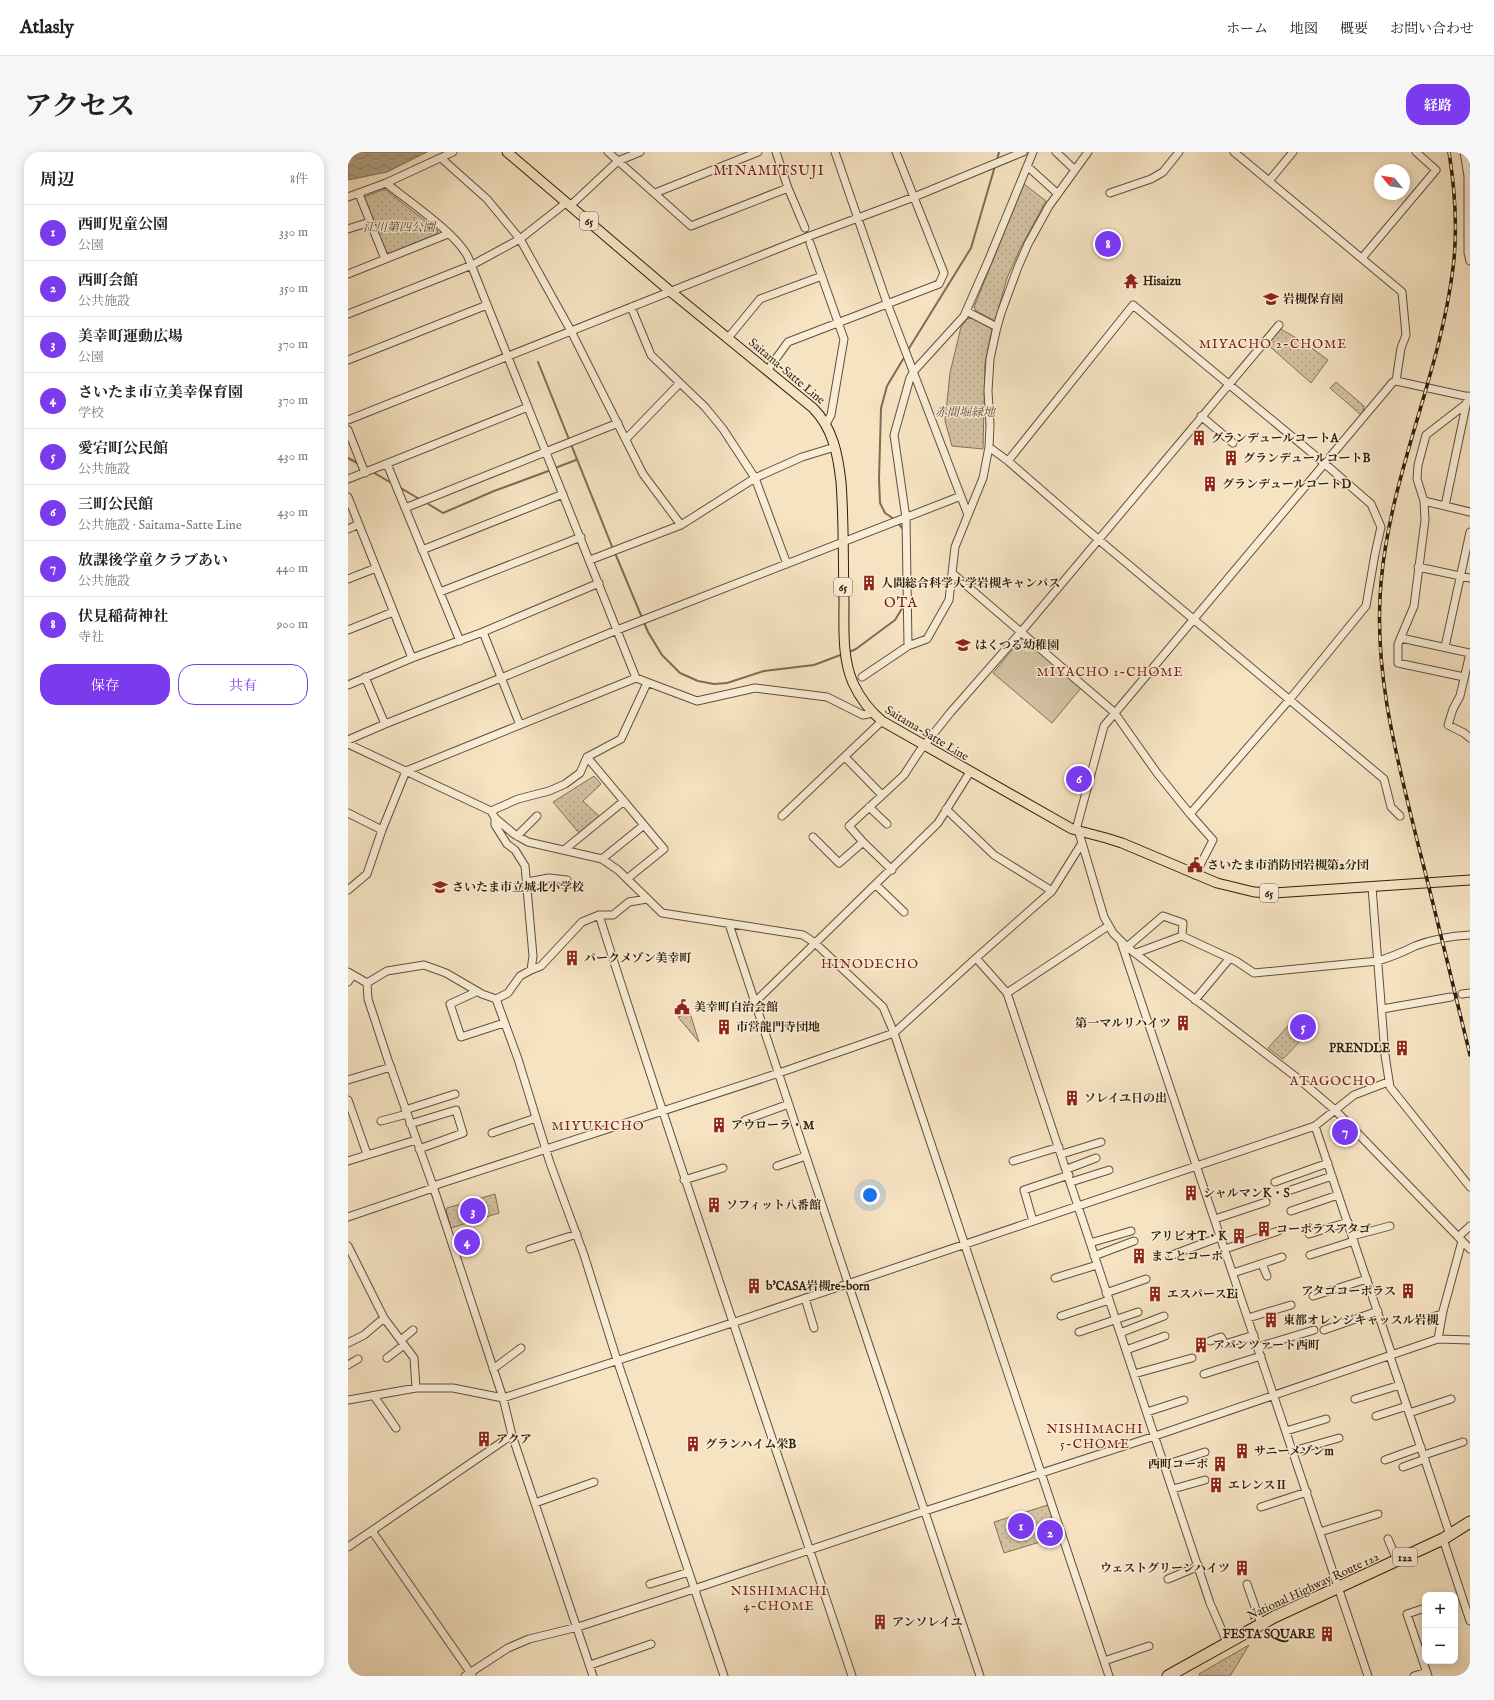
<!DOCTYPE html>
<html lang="ja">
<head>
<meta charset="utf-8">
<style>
	body { margin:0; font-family:"IM FELL English","Noto Serif JP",serif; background:#f6f6f6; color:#222 }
	.controls { position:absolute; right:12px; bottom:12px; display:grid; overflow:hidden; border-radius:8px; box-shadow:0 2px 10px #0003 }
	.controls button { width:36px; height:36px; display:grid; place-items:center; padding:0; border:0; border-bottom:1px solid #e0e0e0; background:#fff; color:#222; font:20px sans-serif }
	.compass { position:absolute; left:1026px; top:12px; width:36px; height:36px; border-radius:50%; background:#fff; box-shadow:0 2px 10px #0003; rotate:300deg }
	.you { position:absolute; left:522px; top:1043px; width:14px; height:14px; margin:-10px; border:3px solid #fff; border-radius:50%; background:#1a73e8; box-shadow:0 0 0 6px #1a73e833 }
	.badge { display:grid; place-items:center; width:26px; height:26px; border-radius:50%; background:#7c3aed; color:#fff; font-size:13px; font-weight:700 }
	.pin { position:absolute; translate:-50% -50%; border:2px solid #fff; box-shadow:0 1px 4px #0006 }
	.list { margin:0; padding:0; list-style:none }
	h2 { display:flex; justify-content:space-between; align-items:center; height:52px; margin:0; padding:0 16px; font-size:17px }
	h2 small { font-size:13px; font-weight:400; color:#767676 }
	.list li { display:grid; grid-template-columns:26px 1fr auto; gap:12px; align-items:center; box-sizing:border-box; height:56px; padding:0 16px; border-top:1px solid #e0e0e0 }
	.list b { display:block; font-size:15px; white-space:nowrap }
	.list p { margin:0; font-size:13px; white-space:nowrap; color:#767676 }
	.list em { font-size:13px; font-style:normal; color:#767676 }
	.actions { display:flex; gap:8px; padding:12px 16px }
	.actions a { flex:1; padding:9px 0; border:1px solid #7c3aed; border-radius:16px; text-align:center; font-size:14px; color:#7c3aed }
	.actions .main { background:#7c3aed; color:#fff }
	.map { position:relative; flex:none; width:1122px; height:1524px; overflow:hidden; border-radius:16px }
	header { display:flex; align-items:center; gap:24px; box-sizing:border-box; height:56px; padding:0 20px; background:#fff; border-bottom:1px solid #e0e0e0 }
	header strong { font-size:19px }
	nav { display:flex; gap:22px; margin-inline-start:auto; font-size:14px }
	.intro { display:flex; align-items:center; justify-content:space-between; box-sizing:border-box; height:96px; padding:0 24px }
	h1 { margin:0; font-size:28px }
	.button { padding:10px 18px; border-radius:16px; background:#7c3aed; color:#fff; font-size:14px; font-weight:700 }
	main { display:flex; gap:24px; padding:0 24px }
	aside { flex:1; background:#fff; border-radius:16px; box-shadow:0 2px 10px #0003 }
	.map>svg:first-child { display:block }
	.grass { fill:#d4c2a3; stroke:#827057 }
	.park { fill:url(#park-dots); stroke:#827057 }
	.water { fill:url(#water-waves); stroke:#7e6c54 }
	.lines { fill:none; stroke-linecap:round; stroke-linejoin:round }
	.stream { stroke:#7e6c54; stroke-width:2 }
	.minor-tunnel { stroke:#cebc9d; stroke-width:7; stroke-dasharray:7 3.5; stroke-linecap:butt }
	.minor-casing { stroke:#615039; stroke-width:9 }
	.major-casing { stroke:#2f1f0b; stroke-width:11 }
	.highway-casing { stroke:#2f1f0b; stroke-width:13 }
	.minor { stroke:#f9edd7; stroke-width:7 }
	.major { stroke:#f6e3c2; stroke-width:9 }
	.highway { stroke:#f6e3c2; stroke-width:11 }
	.rail-casing { stroke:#2f1f0b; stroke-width:3.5 }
	.rail { stroke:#f9edd7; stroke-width:2; stroke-dasharray:6; stroke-linecap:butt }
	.labels { text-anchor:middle; stroke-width:3; stroke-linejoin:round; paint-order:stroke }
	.shield { fill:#f9edd7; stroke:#6c5d48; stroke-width:1 }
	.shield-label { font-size:11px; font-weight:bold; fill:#2f1f0b }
	.park-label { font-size:12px; font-style:italic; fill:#615039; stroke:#f9edd7 }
	.poi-label { font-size:12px; font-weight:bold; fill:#2f1f0b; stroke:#f9edd7; text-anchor:start }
	.street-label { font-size:12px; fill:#2f1f0b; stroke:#f9edd7 }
	.neighbourhood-label { font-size:13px; letter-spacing:1px; fill:#7a1f14; stroke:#f9edd7 }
	.quarter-label { font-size:14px; letter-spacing:1px; fill:#7a1f14; stroke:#f9edd7 }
</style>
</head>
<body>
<header>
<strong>Atlasly</strong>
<nav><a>ホーム</a><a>地図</a><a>概要</a><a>お問い合わせ</a></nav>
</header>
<div class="intro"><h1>アクセス</h1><a class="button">経路</a></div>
<main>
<aside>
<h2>周辺<small>8件</small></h2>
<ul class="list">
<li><span class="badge">1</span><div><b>西町児童公園</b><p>公園</p></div><em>330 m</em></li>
<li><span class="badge">2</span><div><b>西町会館</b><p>公共施設</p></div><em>350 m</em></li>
<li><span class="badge">3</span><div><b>美幸町運動広場</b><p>公園</p></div><em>370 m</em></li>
<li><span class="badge">4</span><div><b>さいたま市立美幸保育園</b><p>学校</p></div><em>370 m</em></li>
<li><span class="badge">5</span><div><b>愛宕町公民館</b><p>公共施設</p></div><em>430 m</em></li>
<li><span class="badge">6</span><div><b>三町公民館</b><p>公共施設 · Saitama-Satte Line</p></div><em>430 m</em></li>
<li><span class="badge">7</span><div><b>放課後学童クラブあい</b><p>公共施設</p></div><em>440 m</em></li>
<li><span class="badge">8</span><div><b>伏見稲荷神社</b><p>寺社</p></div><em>900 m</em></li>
</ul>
<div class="actions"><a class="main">保存</a><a>共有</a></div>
</aside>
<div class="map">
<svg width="1122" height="1524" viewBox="0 0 1122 1524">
	<defs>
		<pattern id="park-dots" width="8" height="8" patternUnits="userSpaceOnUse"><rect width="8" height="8" fill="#d4c2a3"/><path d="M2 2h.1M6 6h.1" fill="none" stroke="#b6a68b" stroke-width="1.8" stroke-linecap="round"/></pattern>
		<pattern id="water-waves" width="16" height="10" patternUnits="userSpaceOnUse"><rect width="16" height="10" fill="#b2a084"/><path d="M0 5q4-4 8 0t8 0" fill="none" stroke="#91826a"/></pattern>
	</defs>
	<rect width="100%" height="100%" fill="#f6e3c2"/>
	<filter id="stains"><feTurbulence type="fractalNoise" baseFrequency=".005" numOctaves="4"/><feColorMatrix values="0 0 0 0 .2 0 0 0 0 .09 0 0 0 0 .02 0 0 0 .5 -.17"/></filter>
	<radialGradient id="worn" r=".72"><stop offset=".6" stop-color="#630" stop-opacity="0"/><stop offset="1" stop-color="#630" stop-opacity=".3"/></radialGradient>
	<path class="grass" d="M674,486L733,536L704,571L645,521Z"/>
	<path class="park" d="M676,32L698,49L672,97L659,126L647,169L628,159L626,155Z
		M34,38H38L90,79L89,82L42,101L37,100L16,45Z
		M624,166L644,177L637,211L635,297L604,294L597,269L602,221L613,175L619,167Z
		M931,176L957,191L980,208L963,231L919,192Z
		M988,230L1016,254L1015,260L1013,263L982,236Z
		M246,624L253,632L235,649L252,665L231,681L205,650Z
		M342,861L351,890L330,865Z
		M941,873L955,886L935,907L920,896Z
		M147,1042L151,1061L103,1076L98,1058L99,1056Z
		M700,1353L706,1372L692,1377L695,1389L656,1401L646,1370Z
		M901,1493L882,1524H852L851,1522Z"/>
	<path class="water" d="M0,0H79L39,20L0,28Z"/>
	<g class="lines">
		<path class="stream" d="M649,8L651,0
			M560,198L623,96L647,14
			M190,210L265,397
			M0,306L11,312
			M207,316L228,308
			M23,319L45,332
			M51,335L73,348
			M77,350L95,361L146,339L203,318
			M546,367L537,361L532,351L531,327L533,256L539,234L557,204
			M549,370L555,377
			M267,401L300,480L314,503L332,521L350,529L366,532L379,531L416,519L466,513L495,502
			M501,500L508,497L547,468L556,453"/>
		<path class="minor-tunnel" d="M1103,845L1114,842"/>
		<g class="minor-casing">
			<path id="minor" d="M260,0L343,74L440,36
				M428,0L440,36L457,76
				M487,0L539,151L620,363
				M708,0L727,18
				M886,0L1054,140L1058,183L1053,196L1048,229L1045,230L756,574L729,674L756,765L765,781L779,795L952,928L988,959L1122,1097
				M1116,0L1120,24V101L1122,109
				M93,6L139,47L172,87L223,179L295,322L333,373
				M679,14L710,42
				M921,29L945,0
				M38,31C60,49 108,81 120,105L288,526L349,549L407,536L479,545L515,563L525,561
				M307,41L410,0
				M762,41L803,27L815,20L831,0
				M11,42L37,107
				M0,45L38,31L105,0
				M223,53L270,9L292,0
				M0,77L22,70
				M462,91L496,187L483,263L478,272
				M1014,106L1088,18L1068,0
				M0,122L100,82
				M283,155L303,203L357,255L375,277L407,326L439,412
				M618,159L649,175
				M0,162L124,113L172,87L219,50
				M380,186L412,147L474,124
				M0,208L139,153
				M419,219L440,190L591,132L596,121L548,0
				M1048,229L1122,245
				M853,264L885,291
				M0,268L459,85L566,45L675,0
				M0,278L17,321
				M278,287L331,232
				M641,295L660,309L751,388L1036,627L1043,655L1052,664
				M660,309L785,153L976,311L1023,352L1033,375L1027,402L1018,454L942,547L842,662
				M39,312L112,489
				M0,327L180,255
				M0,345L64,506
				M1076,349L1122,360
				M1097,354L1120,244
				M57,356L270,271
				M0,377L11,372
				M74,398L215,342
				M242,408L333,373L407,326L454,305L487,295
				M1070,415L1122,426
				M604,421L766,560L809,621L842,662L865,688L847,723
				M0,427L28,416
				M92,440L233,385
				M0,478L45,460
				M135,480L172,573
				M1053,486L1122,501L1112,544L1105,557L1100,573L1116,581L1122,586
				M560,494L558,366L546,283L562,226L566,219L616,164L641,107L685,0
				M1097,495L1122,380
				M17,525L37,572
				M514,525L560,494L579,487L601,448L607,395L635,326L641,295L642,273L640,239L642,207L648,179L653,161L670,115L680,92L701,54L740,0
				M1116,525L1050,511V492L1066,454L1077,368L1076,349L1069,327L1070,313L1078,283L1118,252
				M0,533L64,506L135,480L251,431
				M0,588L37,572L153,526L269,478L613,344
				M0,592L143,659L147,666V673L159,692L167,698L177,714L185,804L183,818L172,824L160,841L148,847L134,842L98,821L76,813L39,819L19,831
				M239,605L316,697L280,726
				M497,605L534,643
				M521,655L539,672
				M598,657L646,703L704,739
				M143,659L170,647L201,639L217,632L232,621L239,605L273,587L299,531
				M0,661L34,678
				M434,664L534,569
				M147,666L166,682L180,690L254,707L270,718L314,761L455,783L467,791L535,855L546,881L761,1524
				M169,684L189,664
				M465,685L491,711L515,690L544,718
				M515,690L501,674L556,623L571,600L602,561L673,480L931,173
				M216,698L276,649
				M254,707L296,673
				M179,730L201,726L219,728
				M528,733L556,760
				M1024,735L1037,903L1042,935L1122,1035
				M0,738L19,722L34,678L58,619L288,526
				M251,763C332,1018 419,1270 504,1524
				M381,772L500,1131L632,1524
				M773,790L1020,1524
				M779,795L815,764L835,771L834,784
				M788,801L834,784L888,809L906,821L1030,809C1043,805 1055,800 1067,794C1085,787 1104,784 1122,783
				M628,806L659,841L862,1451L879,1490
				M183,818L193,814L234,770L251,763H265L281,750L299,747
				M0,820L19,831
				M0,830L5,823
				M19,831L20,847L40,908L85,1034L155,1246L164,1283L245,1524
				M128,840L102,852L113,885L156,871
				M659,841L760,774
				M1114,842L1122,841
				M148,847L170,907L202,1011L236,1103L269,1208L376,1524
				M847,848L882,806
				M407,850L590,671L622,620
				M1034,857L1103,845
				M0,928L43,915
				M0,948L19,1002
				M57,958L107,942
				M397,968L441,952
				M33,969L59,962
				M62,972L108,958L115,981L71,997
				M967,974L1044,1203
				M144,981L188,966
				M714,1002L753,990
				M0,1009L68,988
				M665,1009L711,995
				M429,1014L458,1004
				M719,1017L748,1006
				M336,1028L375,1016
				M723,1030L761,1018
				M927,1030L980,1011
				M85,1034L431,921L546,881L628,806L704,739L734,691
				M943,1038L984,1024
				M943,1059L990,1043
				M0,1065L85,1036
				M867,1067L918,1050
				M685,1069L676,1038L721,1023
				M961,1082L1000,1070
				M1004,1084L1042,1074
				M1110,1085L1122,1074
				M742,1091L783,1079
				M0,1094L36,1166L66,1206L68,1236
				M182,1097L229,1082
				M877,1097L930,1079
				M824,1103L872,1085
				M962,1103L1006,1089
				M746,1104L786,1089
				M914,1112L919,1124
				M885,1121L934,1105
				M707,1126L749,1113
				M758,1141L798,1127
				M965,1144L1019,1127
				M457,1146L466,1176
				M713,1164L761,1148
				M900,1166L943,1153
				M1077,1167L1094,1162
				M976,1178L1030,1159
				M731,1180L790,1160
				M772,1181L816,1164
				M1090,1187L1122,1188
				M53,1188L65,1178
				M862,1189L873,1185L877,1192L906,1183
				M0,1191L16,1183L36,1166
				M910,1195L966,1178
				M778,1198L817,1184
				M1042,1204L1102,1383
				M39,1206L56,1193
				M0,1213L10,1207
				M145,1217L173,1196
				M786,1222L844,1206
				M856,1222L913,1204
				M26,1244L48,1276
				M1007,1247L1052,1233
				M0,1248L68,1236H105L155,1246L384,1171L967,974L1006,943L1040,930
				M799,1260L836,1248
				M1061,1261L1103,1247
				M1028,1264L1059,1254
				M938,1279L978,1267
				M945,1299L991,1286
				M1076,1303L1115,1290
				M1037,1308L1073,1295
				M817,1313L857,1300
				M1055,1315L1077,1307
				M825,1337L857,1328
				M187,1351L246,1330
				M913,1355L959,1340
				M24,1379L124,1523
				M972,1380L1030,1362
				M1040,1387L1049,1408
				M1095,1387L1122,1469
				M0,1395L164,1283
				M820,1427L851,1414
				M302,1432L341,1420
				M899,1432L913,1472
				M1077,1456L1059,1462L1080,1524
				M756,1509L801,1494
				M242,1513L303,1492
				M117,1524L160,1496L181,1487L230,1475L346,1437L577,1359L807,1284L1090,1187L1095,1159L1114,1089
				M1066,1524L1079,1520"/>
		</g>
		<g class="major-casing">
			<path id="major" d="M159,0L322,139L465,256C485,276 490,303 493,330C496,370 495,410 496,449C496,476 494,506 505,531C512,546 522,559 534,569L724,677L758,686L774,691L869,731L906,740L926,741L1122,728"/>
		</g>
		<g class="highway-casing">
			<path id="highway" d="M820,1524L926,1465L1095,1387L1122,1370"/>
		</g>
		<use href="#minor" class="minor"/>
		<use href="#major" class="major"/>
		<use href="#highway" class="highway"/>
		<g class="rail-casing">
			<path id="rail" d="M1101,0C1107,38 1110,77 1105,116C1092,223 1042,323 1033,431C1025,520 1049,606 1070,692C1088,762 1105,833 1122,903"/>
		</g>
		<use href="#rail" class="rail"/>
	</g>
	<defs>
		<g id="temple-bare" transform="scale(1.2)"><path d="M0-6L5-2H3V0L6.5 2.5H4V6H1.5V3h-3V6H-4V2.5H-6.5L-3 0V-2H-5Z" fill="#8f2418" stroke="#f9edd7" stroke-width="2.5" paint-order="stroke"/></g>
		<g id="school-bare" transform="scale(1.2)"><path d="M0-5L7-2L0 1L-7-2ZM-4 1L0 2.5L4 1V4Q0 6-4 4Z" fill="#8f2418" stroke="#f9edd7" stroke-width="2.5" paint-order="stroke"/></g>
		<g id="building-bare" transform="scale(1.2)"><path d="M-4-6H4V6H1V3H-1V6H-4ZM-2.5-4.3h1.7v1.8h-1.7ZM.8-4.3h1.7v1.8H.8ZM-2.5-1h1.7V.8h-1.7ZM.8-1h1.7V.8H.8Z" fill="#8f2418" stroke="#f9edd7" stroke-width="2.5" paint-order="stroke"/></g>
		<g id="civic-bare" transform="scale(1.2)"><path d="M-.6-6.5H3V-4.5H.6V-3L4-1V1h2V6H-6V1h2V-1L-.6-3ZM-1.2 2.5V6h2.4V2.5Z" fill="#8f2418" stroke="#f9edd7" stroke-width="2.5" paint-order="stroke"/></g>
	</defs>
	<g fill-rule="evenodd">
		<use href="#temple-bare" x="783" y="129"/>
		<use href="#school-bare" x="923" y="147"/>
		<use href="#building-bare" x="851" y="286"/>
		<use href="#building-bare" x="883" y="306"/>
		<use href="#building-bare" x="862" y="332"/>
		<use href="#building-bare" x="521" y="431"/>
		<use href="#school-bare" x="615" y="493"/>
		<use href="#civic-bare" x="847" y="713"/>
		<use href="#school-bare" x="92" y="735"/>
		<use href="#building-bare" x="224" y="806"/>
		<use href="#civic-bare" x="334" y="855"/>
		<use href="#building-bare" x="835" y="871"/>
		<use href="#building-bare" x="376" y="875"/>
		<use href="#building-bare" x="1054" y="896"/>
		<use href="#building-bare" x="724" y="946"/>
		<use href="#building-bare" x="371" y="973"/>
		<use href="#building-bare" x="843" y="1041"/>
		<use href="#building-bare" x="366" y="1053"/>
		<use href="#building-bare" x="916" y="1077"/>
		<use href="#building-bare" x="891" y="1084"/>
		<use href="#building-bare" x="791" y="1104"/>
		<use href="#building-bare" x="406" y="1134"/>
		<use href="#building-bare" x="1060" y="1139"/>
		<use href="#building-bare" x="807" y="1142"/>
		<use href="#building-bare" x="923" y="1168"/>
		<use href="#building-bare" x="853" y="1193"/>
		<use href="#building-bare" x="136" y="1287"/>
		<use href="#building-bare" x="345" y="1292"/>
		<use href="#building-bare" x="894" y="1299"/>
		<use href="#building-bare" x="872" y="1312"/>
		<use href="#building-bare" x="868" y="1333"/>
		<use href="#building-bare" x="894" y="1416"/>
		<use href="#building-bare" x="532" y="1470"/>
		<use href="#building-bare" x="979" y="1482"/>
	</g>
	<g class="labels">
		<g class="shield">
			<rect x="232" y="60" width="18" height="18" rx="3"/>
			<rect x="486" y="426" width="18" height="18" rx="3"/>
			<rect x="912" y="732" width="18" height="18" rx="3"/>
			<rect x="1045" y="1396" width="24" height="18" rx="3"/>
		</g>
		<g class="shield-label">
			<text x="241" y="73">65</text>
			<text x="495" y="439">65</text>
			<text x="921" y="745">65</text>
			<text x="1057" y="1409">122</text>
		</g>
		<g class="park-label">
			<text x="51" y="79">江川第四公園</text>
			<text x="617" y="264">赤間堀緑地</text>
		</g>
		<g class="poi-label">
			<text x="795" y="133">Hisaizu</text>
			<text x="935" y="151">岩槻保育園</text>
			<text x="863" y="290">グランデュールコートA</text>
			<text x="895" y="310">グランデュールコートB</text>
			<text x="874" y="336">グランデュールコートD</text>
			<text x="533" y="435">人間総合科学大学岩槻キャンパス</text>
			<text x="627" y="497">はくつる幼稚園</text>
			<text x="859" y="717">さいたま市消防団岩槻第2分団</text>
			<text x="104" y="739">さいたま市立城北小学校</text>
			<text x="236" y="810">パークメゾン美幸町</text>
			<text x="346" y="859">美幸町自治会館</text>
			<text x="823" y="875" text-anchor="end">第一マルリハイツ</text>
			<text x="388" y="879">市営龍門寺団地</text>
			<text x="1042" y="900" text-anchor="end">PRENDLE</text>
			<text x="736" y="950">ソレイユ日の出</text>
			<text x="383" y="977">アウローラ・M</text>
			<text x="855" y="1045">シャルマンK・S</text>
			<text x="378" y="1057">ソフィット八番館</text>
			<text x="928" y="1081">コーポラスアタゴ</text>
			<text x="879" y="1088" text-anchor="end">アリビオT・K</text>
			<text x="803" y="1108">まことコーポ</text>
			<text x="418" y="1138">b'CASA岩槻re-born</text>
			<text x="1048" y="1143" text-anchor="end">アタゴコーポラス</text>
			<text x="819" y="1146">エスパースEi</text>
			<text x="935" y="1172">東都オレンジキャッスル岩槻</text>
			<text x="865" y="1197">アバンツァート西町</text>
			<text x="148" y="1291">アクア</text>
			<text x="357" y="1296">グランハイム栄B</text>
			<text x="906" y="1303">サニーメゾンm</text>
			<text x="860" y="1316" text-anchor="end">西町コーポ</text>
			<text x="880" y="1337">エレンスⅡ</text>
			<text x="882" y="1420" text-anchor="end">ウェストグリーンハイツ</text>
			<text x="544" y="1474">アンソレイユ</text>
			<text x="967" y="1486" text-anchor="end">FESTA SQUARE</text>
		</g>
		<g class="street-label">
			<text transform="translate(439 219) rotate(40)" y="4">Saitama-Satte Line</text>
			<text transform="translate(579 581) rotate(31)" y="4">Saitama-Satte Line</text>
			<text transform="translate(965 1434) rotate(-25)" y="4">National Highway Route 122</text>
		</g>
		<g class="neighbourhood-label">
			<text x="925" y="196">MIYACHO 2-CHOME</text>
			<text x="762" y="524">MIYACHO 1-CHOME</text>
			<text x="522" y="816">HINODECHO</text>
			<text x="985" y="933">ATAGOCHO</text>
			<text x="250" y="978">MIYUKICHO</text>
			<text x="747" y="1281">NISHIMACHI<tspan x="747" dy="15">5-CHOME</tspan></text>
			<text x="431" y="1443">NISHIMACHI<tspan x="431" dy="15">4-CHOME</tspan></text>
		</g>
		<g class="quarter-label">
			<text x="421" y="23">MINAMITSUJI</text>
			<text x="553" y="455">OTA</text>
		</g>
	</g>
	<rect width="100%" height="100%" filter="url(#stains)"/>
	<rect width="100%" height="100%" fill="url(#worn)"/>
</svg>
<div class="controls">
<button>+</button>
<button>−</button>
</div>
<svg class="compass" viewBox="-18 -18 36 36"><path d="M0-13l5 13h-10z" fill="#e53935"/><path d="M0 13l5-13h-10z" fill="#767676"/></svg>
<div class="you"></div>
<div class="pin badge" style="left:673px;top:1374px">1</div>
<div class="pin badge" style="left:702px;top:1381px">2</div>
<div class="pin badge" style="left:125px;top:1059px">3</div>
<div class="pin badge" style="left:119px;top:1090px">4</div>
<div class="pin badge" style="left:955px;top:875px">5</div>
<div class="pin badge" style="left:731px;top:627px">6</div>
<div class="pin badge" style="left:997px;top:980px">7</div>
<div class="pin badge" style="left:760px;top:92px">8</div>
</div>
</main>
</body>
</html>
